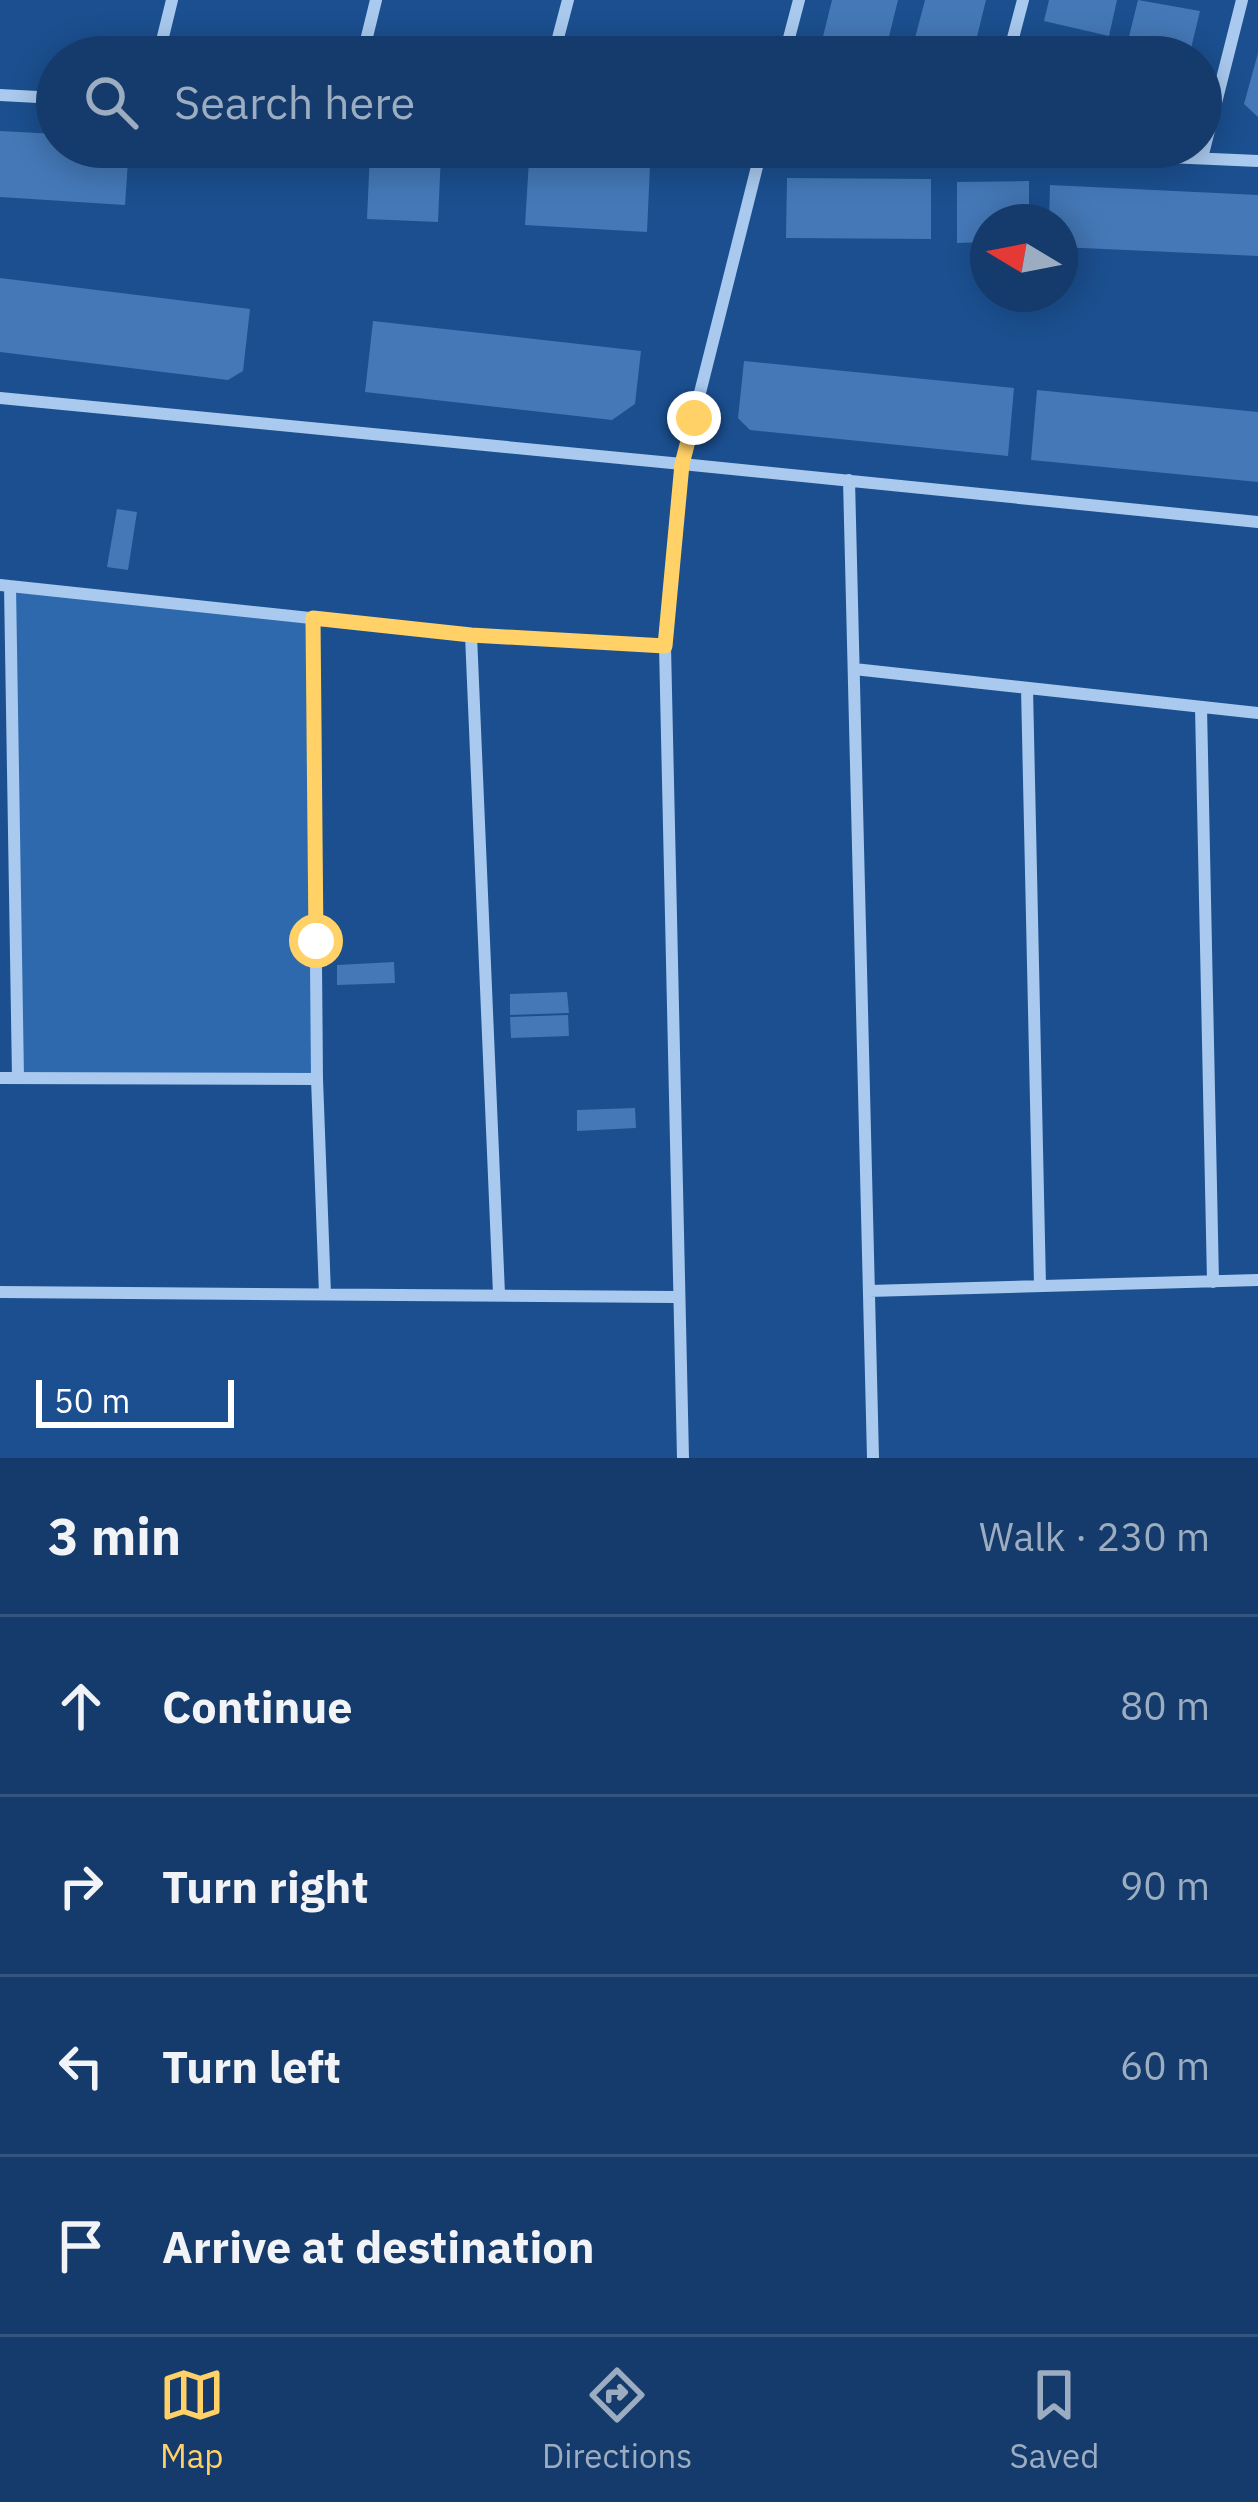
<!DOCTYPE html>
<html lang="en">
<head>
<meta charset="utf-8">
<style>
	body { margin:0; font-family:"IBM Plex Sans",sans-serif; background:#1d4271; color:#f1f3f6 }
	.compass { position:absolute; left:970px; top:204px; width:108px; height:108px; border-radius:50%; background:#143b6b; box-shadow:0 6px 30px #0003; rotate:280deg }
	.scale { position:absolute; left:36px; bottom:30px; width:198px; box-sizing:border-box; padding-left:12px; border:6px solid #fff; border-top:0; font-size:33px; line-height:42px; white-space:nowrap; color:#fff; -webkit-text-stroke:9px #1b4f8f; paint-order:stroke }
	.stop { position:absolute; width:36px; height:36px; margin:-27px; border:9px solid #ffd166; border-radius:50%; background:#fff }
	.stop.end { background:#ffd166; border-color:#fff; box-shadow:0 3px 12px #0008 }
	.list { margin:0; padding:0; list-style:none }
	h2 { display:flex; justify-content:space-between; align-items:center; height:156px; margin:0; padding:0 48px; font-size:51px }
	h2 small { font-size:39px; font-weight:400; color:#9dadc1 }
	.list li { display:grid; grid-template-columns:78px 1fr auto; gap:36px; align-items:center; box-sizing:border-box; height:180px; padding:0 48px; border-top:3px solid #33557e }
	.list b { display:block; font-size:45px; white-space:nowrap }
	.list em { font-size:39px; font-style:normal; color:#9dadc1 }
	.icon { flex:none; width:66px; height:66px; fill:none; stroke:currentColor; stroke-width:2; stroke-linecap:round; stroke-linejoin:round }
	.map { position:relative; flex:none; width:1258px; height:1458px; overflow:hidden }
	.search { position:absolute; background:#143b6b; box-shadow:0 6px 30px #0003; left:36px; right:36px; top:36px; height:132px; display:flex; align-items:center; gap:30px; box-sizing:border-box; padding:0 42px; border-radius:66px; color:#9dadc1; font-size:45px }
	.sheet { height:876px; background:#143b6b }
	nav { display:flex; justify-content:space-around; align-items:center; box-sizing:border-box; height:168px; border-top:3px solid #33557e; background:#143b6b; font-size:33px; color:#9dadc1 }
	nav a { display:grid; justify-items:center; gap:6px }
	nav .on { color:#ffd166 }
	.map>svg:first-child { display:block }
	.green { fill:#2e69ad }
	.building { fill:#4478b7 }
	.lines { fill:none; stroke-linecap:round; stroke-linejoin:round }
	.street { stroke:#a9c9ee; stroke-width:12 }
	.route { stroke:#ffd166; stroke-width:15 }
</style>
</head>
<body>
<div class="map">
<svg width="1258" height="1458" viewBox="0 0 1258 1458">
	<rect width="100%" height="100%" fill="#1b4f8f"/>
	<path class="green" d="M10,586L313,618L317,1079L18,1078Z"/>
	<path class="building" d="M832,0H898L884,57H818Z
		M925,0H986L972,57H910Z
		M1049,0H1117L1109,36L1044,21Z
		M1138,0L1200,11L1189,57H1124Z
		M1038,42L1093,55V57H1034Z
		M1258,53V117L1244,104Z
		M0,131L57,134V147H129L125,205L0,197Z
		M370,151L441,153L438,222L367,219Z
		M529,160L650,166L647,232L525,225Z
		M787,178L931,179V239L786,238Z
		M1029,181V222H988V242L957,243V182Z
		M1050,185L1258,195V256L1060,247V222H1049Z
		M0,278L250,309L243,371L228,380L0,352Z
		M373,321L641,351L635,404L612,420L365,392Z
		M744,361L1014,388L1008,456L750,430L738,418Z
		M1037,390L1258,412V482L1031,460Z
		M117,509L137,512L128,570L107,567Z
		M394,962L395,983L337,985V965Z
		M567,992L569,1013L510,1015V994Z
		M568,1015L569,1036L511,1038L510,1017Z
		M635,1108L636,1128L577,1131V1110Z"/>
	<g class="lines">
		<path class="street" d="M158,57L172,0
			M362,57L376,0
			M553,57L568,0
			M784,57L799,0
			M1008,57L1023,0
			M0,95L57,98
			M762,147L682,464L1258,522
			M946,147L1258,161
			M1202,158L1242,0
			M0,398L682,464L665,646L683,1458
			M849,480L873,1458
			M0,585L471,635L665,646
			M10,586L18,1078
			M313,618L317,1079L325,1294
			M471,635L499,1294
			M854,669L1258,713
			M1027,688L1040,1286
			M1201,707L1213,1282
			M0,1078L317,1079
			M869,1291L1258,1280
			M0,1292L676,1297"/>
	</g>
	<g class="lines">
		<path class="route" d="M316,941L313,618L471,635L665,646L682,464L694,418"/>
	</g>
</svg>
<svg class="compass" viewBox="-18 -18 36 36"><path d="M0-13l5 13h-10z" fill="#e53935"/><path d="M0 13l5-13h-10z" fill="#9dadc1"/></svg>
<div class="scale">50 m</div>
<div class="stop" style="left:316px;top:941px"></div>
<div class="stop end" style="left:694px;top:418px"></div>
<div class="search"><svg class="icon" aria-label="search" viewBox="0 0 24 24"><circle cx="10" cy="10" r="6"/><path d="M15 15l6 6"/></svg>Search here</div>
</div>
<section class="sheet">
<h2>3 min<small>Walk · 230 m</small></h2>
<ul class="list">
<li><svg class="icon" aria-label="ahead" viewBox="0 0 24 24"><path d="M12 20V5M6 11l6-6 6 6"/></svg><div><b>Continue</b></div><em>80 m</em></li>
<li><svg class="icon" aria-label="right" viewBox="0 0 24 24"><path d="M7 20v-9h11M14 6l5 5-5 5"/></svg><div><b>Turn right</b></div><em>90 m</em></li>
<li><svg class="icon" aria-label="left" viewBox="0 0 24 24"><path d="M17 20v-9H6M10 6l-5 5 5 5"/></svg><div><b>Turn left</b></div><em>60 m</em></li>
<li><svg class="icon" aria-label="arrive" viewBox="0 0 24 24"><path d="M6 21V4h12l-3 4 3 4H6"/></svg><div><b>Arrive at destination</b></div></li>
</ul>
</section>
<nav>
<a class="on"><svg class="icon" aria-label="map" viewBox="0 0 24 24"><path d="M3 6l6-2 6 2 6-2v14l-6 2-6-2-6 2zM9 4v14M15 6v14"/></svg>Map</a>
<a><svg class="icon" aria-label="directions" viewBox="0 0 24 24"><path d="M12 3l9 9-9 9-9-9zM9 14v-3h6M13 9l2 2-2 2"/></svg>Directions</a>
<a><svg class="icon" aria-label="saved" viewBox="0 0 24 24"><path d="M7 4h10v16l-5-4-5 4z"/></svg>Saved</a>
</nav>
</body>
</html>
